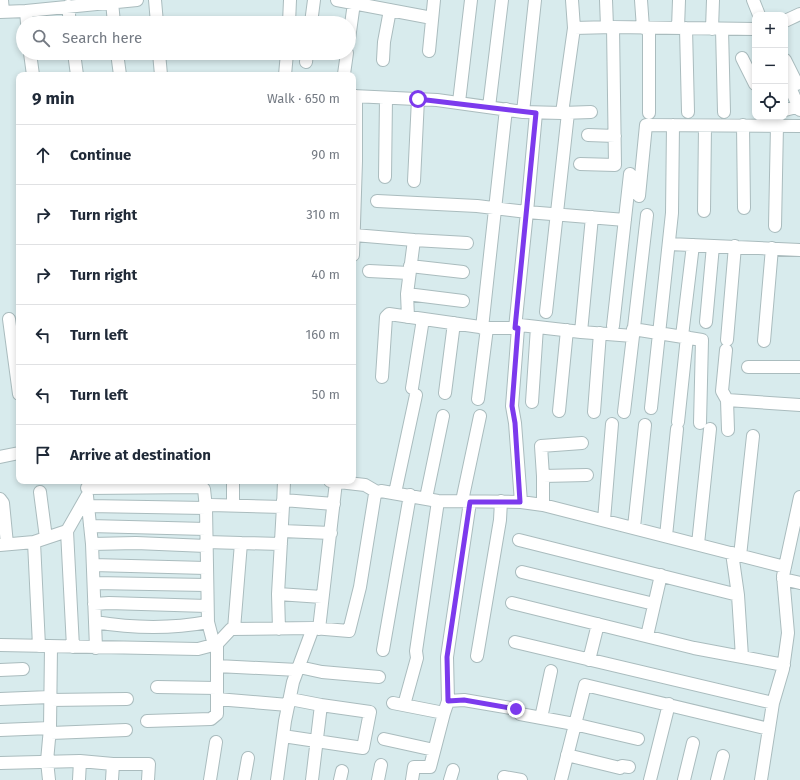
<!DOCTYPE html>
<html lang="en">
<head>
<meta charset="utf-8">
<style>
	body { margin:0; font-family:"Fira Sans",sans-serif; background:#f2f2f3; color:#1f2937 }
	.controls { position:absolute; right:12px; top:12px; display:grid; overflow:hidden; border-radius:8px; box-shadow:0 2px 6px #0003 }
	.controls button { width:36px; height:36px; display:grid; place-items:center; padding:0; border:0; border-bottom:1px solid #e0e1e3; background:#fff; color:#1f2937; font:20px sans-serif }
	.stop { position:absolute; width:12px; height:12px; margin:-9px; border:3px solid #7c3aed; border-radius:50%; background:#fff }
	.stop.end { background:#7c3aed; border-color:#fff; box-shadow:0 1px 4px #0008 }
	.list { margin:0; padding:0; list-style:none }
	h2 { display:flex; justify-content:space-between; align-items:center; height:52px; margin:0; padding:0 16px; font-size:17px }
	h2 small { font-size:13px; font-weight:400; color:#747a83 }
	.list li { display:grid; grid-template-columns:26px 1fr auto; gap:12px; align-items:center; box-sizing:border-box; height:60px; padding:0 16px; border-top:1px solid #e0e1e3 }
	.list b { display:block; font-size:15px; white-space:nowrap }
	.list em { font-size:13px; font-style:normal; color:#747a83 }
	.icon { flex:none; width:22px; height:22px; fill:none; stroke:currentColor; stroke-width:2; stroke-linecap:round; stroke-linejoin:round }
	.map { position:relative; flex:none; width:800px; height:780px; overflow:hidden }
	.search { position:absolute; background:#fff; box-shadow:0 2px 6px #0003; left:16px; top:16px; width:340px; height:44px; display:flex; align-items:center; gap:10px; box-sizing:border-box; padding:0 14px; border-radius:22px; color:#747a83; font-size:15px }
	.panel { position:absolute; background:#fff; box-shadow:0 2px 6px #0003; left:16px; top:72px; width:340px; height:412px; border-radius:8px }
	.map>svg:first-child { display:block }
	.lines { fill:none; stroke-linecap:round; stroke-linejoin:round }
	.minor-casing { stroke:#aabcbe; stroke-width:14 }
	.minor { stroke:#fff; stroke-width:12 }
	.route { stroke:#7c3aed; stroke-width:5 }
</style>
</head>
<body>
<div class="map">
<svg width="800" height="780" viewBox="0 0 800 780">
	<rect width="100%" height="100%" fill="#d8ebed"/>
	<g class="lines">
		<g class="minor-casing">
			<path id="minor" d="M2,0L3,12
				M155,0L157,23
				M337,0L432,18
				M572,0L574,28
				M606,0L607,27
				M641,0L643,28
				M753,0L759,15
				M112,2L114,23
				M68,6L70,23
				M26,11L137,0
				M0,12L26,11L27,23
				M785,21L800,14
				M289,23L290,0
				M311,23L314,0
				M649,28V113
				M678,28L679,0
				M686,28L688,112
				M712,29L713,0
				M722,29L724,112
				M349,39L354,3
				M429,51L434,0
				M30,53L33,75
				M74,53L77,75
				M117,53L120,75
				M159,53L161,75
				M742,58L755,84
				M383,60L384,42L390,10
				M785,60L797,84
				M306,62L307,53
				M344,74L347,53
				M285,75L287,53
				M785,76L800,110
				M353,96L437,100L523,112L562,113
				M459,102L471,0
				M489,107L502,0
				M785,110L800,106
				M523,112L535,0
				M591,112L562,113L574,28L613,27L755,29
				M536,113L527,212L625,220
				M743,125L744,208
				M588,135L615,136
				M580,164L615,165L613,27
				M385,177L386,98
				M414,181L418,99
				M639,196L646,125L800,126
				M377,201L477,206L527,212L515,328
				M704,211L705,126
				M775,226L777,125
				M354,235L414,240
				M669,244L800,250
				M353,255L356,161V96
				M410,266L463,272
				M369,271L409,273
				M407,294L463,301
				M546,312L568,113
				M408,317L407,294L414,240L467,243
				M9,319L19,394
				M706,322L713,246
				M613,326L630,174
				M482,328L506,109
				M518,328L520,325L581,332L592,217
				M633,329L702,340L700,423
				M581,332L633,336L647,215
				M682,336L693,245
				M727,340L735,246
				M764,341L772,248
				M726,350L722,391L727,400
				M748,367H800
				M382,377L386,317L389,314L487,328H518L512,406L515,423L521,502
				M412,388L423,319
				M445,393L454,323
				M478,399L487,328
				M532,402L537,327
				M651,408L672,213L673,125
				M559,411L567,330
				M594,412L600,333
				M624,412L633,336
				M678,422L687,337
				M728,430L727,400L800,405
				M0,457L19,453
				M543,476L541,446L582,443
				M233,481V505
				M330,481L365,485L377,492
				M87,488L201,487L204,489L206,508L208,622L214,645
				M40,492L46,538
				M395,493L416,395
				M87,496L92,544L96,648
				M426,498L443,416
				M0,499L3,503L7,544
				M283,500L334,504
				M462,501L480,416
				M211,505L283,507L284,481
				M543,505V476L587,475
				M88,506L206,508
				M604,520L612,424
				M90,526L206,529
				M634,527L645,425
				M67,531L73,647
				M282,531L331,533
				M666,536L677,429
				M519,540L738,595
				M34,542L39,646
				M206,542L241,543L234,629
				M241,543L281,544
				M92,544L136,543L206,546
				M698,544L710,429
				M0,545L34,542L67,531L87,496
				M732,553L738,595L742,657
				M740,556L753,436
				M93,565L206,568
				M522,572L654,604
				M783,579L800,583
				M94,583L206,585
				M278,594L322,597
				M512,603L694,648L784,665
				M94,604L109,603L207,606
				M95,622C131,628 171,629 208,622
				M279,629L278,594L283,506
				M319,629L336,482
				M647,636L661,575
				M515,642L773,703
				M0,645L198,649L217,644L231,629L313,628L349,631L360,587L375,494L381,491L438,501L521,502L543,505L785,567
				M383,650L410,495
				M477,656L500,520L501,501
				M589,660L598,624
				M217,666L298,670
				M299,667L322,672L379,677
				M0,670L23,669
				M157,687L217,688
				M0,699L50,697
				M217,699L288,705
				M290,699L321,705L312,780
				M50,700L127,699
				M448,701L447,657L470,502
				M393,703L444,713L430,767H414L412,780
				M404,705L417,658L416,651L438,501
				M444,713L448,701L464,700L516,709L520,714L574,724L638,739
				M541,718L551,671
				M147,721L211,719L217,714V644
				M0,730L50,728L51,647
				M51,733L126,730
				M283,736L363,748L370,712L321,705
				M384,739L434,750
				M567,755L620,768L622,766L629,767
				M0,763L80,761L113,764
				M504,777L521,780
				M49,780L47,761L50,728
				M79,780L80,761
				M112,780L113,764H149L148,780
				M210,780L216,742
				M244,780L248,758
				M277,780L285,721L293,682L313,628
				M340,780L342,771
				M378,780L381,765
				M450,780L453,770
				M561,780L585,685L769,729
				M650,780L669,704
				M684,780L693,743
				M717,780L723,756
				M761,780L773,703L783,669L788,633L783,576L800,497"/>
		</g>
		<use href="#minor" class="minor"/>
	</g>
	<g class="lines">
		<path class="route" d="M418,99L536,113L515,328H518L512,406L515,423L520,502H470L447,657L448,701L464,700L516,709"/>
	</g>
</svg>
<div class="controls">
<button>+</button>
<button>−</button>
<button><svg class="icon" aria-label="locate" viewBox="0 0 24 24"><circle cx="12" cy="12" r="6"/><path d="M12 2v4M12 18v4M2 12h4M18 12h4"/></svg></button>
</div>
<div class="stop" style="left:418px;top:99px"></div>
<div class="stop end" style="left:516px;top:709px"></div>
<div class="search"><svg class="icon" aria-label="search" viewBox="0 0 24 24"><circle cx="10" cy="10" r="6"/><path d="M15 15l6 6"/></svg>Search here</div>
<section class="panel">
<h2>9 min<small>Walk · 650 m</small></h2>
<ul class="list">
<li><svg class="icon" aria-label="ahead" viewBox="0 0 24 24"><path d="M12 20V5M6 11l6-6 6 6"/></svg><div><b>Continue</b></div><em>90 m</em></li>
<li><svg class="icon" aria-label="right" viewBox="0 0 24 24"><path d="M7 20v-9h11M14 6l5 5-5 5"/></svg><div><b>Turn right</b></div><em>310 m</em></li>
<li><svg class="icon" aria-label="right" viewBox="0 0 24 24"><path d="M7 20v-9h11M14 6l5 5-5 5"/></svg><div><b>Turn right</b></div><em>40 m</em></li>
<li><svg class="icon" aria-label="left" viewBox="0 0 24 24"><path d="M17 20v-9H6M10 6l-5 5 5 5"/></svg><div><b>Turn left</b></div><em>160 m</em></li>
<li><svg class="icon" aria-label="left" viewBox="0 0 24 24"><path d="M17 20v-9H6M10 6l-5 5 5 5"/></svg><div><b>Turn left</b></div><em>50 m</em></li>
<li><svg class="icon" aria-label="arrive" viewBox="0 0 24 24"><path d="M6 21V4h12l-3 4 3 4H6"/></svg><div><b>Arrive at destination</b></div></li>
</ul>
</section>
</div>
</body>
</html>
